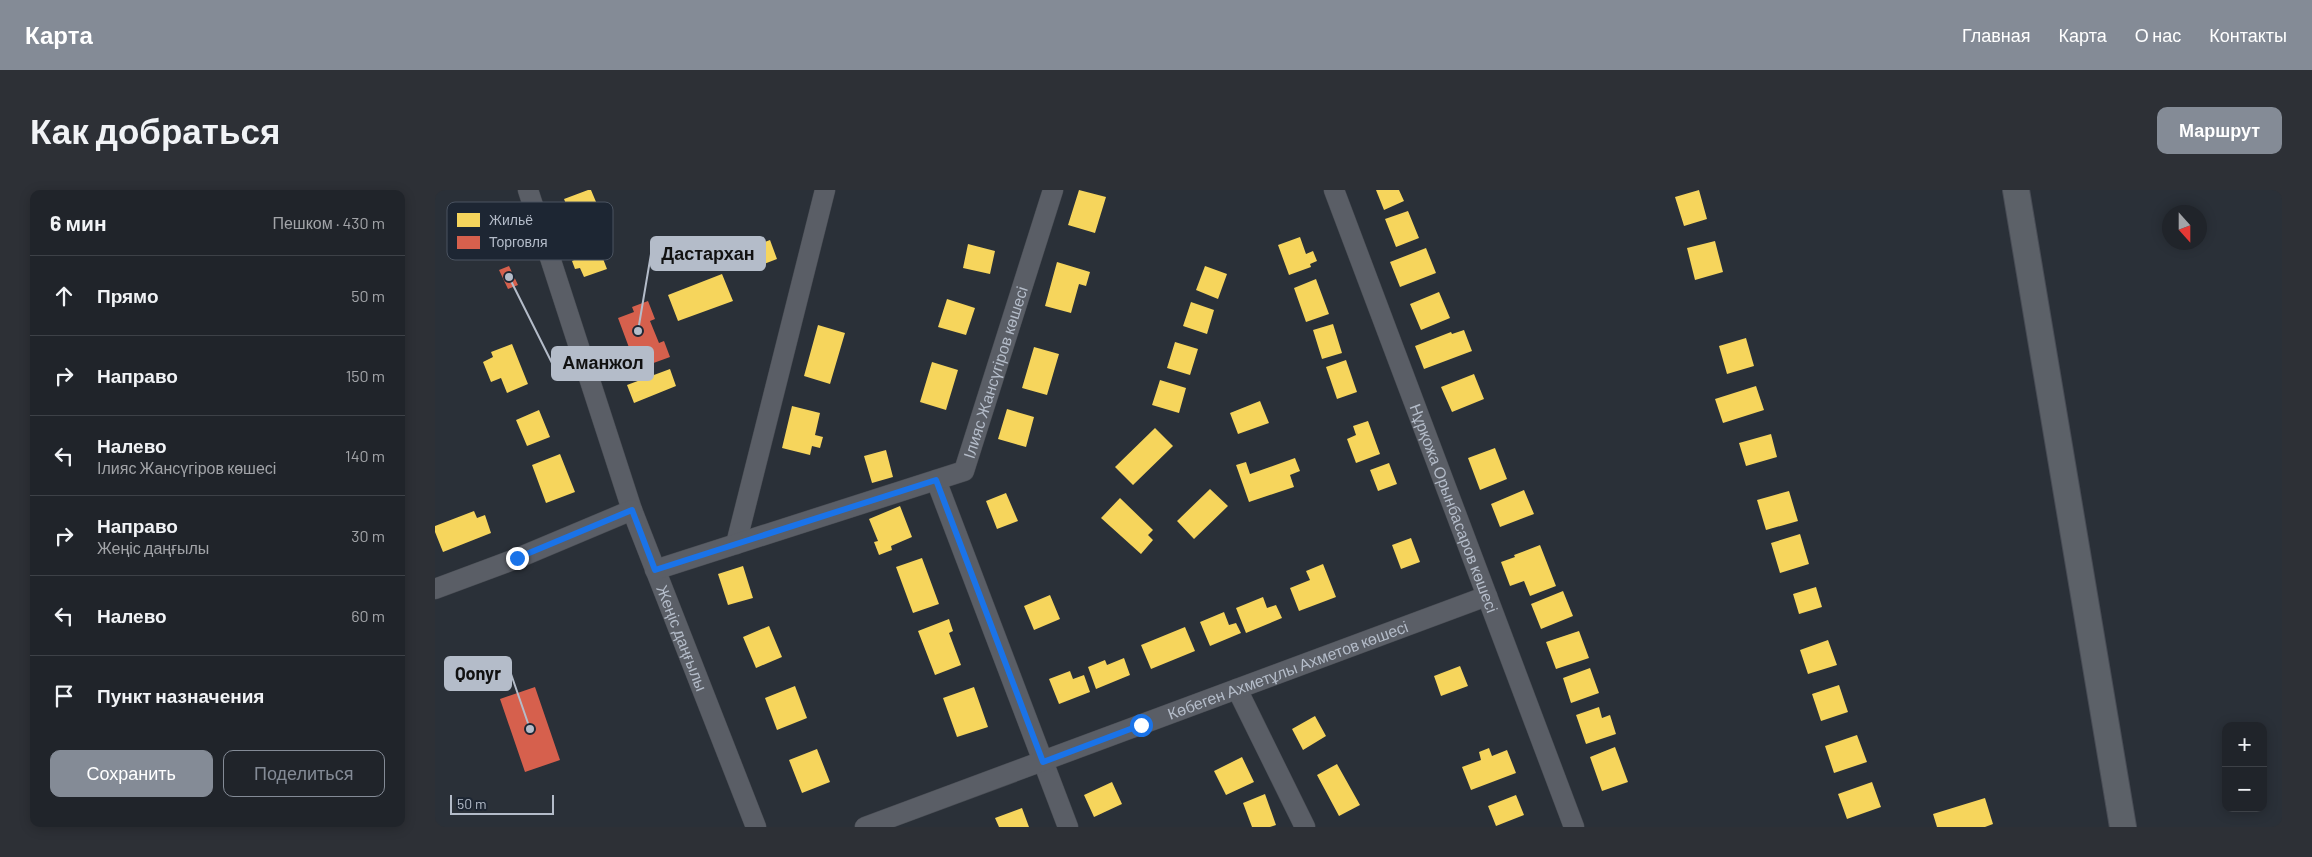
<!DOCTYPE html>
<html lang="ru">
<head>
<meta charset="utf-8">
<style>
	body { margin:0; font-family:Barlow,sans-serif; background:#2d3036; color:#f1f3f6 }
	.controls { position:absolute; right:15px; bottom:15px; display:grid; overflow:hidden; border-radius:10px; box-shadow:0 2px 12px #0003 }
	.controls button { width:45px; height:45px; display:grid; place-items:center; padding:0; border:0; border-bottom:1px solid #3d4147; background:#20242a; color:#f1f3f6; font:25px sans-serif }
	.compass { position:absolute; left:1727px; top:15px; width:45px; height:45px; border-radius:50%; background:#20242a; box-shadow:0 2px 12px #0003; rotate:159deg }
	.scale { position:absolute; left:15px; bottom:12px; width:104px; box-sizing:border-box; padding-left:5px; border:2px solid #b4bcc9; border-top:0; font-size:14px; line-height:18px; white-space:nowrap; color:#b4bcc9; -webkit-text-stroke:4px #1d2633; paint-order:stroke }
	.stop { position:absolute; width:15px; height:15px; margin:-11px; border:4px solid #1a73e8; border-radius:50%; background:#fff }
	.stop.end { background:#1a73e8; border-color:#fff; box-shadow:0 1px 5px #0008 }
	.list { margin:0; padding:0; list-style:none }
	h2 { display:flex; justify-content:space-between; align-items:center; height:65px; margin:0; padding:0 20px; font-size:21px }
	h2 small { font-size:16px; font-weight:400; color:#a2a4a8 }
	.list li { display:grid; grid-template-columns:32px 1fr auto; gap:15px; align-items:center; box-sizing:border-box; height:80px; padding:0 20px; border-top:1px solid #3d4147 }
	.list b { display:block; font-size:19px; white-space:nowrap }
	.list p { margin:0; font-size:16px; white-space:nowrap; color:#a2a4a8 }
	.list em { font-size:16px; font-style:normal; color:#a2a4a8 }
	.actions { display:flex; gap:10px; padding:15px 20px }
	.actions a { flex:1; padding:11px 0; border:1px solid #848b96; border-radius:10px; text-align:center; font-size:18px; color:#848b96 }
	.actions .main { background:#848b96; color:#fff }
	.icon { flex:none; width:28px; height:28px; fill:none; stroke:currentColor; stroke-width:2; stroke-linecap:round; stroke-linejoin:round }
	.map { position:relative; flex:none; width:1847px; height:637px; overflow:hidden; border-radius:10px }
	header { display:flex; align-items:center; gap:30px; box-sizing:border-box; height:70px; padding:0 25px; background:#848b96; color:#fff }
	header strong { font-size:24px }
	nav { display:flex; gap:28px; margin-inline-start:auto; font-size:18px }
	.intro { display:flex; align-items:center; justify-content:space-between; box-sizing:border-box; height:120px; padding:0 30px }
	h1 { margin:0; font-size:35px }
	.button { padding:12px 22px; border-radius:10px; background:#848b96; color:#fff; font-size:18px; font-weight:700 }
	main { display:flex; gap:30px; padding:0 30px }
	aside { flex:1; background:#20242a; border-radius:10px; box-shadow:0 2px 12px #0003 }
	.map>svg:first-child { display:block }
	.homes { fill:#f6d55c }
	.shops { fill:#d6604d }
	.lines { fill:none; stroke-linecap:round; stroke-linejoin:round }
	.minor-casing { stroke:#484c53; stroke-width:21 }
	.major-casing { stroke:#484c55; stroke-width:28 }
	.minor { stroke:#5a5e66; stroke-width:20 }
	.major { stroke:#5c6168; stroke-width:26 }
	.route { stroke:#1a73e8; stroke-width:6 }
	.labels { text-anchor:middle; stroke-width:5; stroke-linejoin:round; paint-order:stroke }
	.street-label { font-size:16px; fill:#b4bcc9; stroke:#1d2633 }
	.key { fill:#1d2633; stroke:#4a5360; stroke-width:1 }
	.key-label { font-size:14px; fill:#b4bcc9 }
	.leader { fill:none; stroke:#b4bcc9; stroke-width:2 }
	.callout-dot { fill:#b4bcc9; stroke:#1d2633; stroke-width:2 }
	.callout { fill:#b4bcc9; stroke:#b4bcc9; stroke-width:2 }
	.callout-label { font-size:18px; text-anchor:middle; font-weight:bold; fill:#111 }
</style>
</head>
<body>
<header>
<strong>Карта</strong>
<nav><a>Главная</a><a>Карта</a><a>О нас</a><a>Контакты</a></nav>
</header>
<div class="intro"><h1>Как добраться</h1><a class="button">Маршрут</a></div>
<main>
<aside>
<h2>6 мин<small>Пешком · 430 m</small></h2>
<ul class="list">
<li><svg class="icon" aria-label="ahead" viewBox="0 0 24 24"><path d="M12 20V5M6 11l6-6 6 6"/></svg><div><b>Прямо</b></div><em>50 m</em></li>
<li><svg class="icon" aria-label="right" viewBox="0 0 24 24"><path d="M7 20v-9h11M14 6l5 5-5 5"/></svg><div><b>Направо</b></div><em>150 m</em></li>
<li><svg class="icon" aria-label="left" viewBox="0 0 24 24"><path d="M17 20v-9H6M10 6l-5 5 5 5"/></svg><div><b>Налево</b><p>Ілияс Жансүгіров көшесі</p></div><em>140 m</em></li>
<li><svg class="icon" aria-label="right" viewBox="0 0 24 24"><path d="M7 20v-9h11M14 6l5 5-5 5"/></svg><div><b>Направо</b><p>Жеңіс даңғылы</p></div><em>30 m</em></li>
<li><svg class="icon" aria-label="left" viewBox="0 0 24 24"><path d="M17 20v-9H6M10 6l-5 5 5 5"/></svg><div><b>Налево</b></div><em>60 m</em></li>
<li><svg class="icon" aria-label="arrive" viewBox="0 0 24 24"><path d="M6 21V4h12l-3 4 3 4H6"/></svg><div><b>Пункт назначения</b></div></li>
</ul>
<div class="actions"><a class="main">Сохранить</a><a>Поделиться</a></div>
</aside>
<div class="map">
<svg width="1847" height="637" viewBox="0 0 1847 637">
	<rect width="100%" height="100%" fill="#2a3038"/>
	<path class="homes" d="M153,0H156L164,19L137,29L129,9Z
		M644,0L671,7L660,43L633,35Z
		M941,0H964L969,11L949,20Z
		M1264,0L1272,29L1249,36L1240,7Z
		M973,21L984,48L961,57L950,29Z
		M865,47L871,64L878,61L882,71L875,74L876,77L854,85L843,55Z
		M335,50L342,69L313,80L306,61Z
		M1280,51L1288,82L1260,90L1252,58Z
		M162,53L172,79L149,87L145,78L140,79L137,71L141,69L139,62Z
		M533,54L560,61L555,84L528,78Z
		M991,58L1001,83L965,97L955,72Z
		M622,72L655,82L651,96L644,94L636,123L610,116Z
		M770,76L792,84L783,109L761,100Z
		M287,84L298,111L243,131L233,105Z
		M881,89L894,124L871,132L859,98Z
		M1004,102L1015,128L986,140L975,114Z
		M512,109L540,118L531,145L503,137Z
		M756,112L779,120L772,144L748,136Z
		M898,134L907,163L887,169L878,140Z
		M383,135L410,143L395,194L369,186Z
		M1029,140L1037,161L989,179L980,156L1016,142L1017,144Z
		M1311,148L1319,176L1292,184L1284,156Z
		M740,152L763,159L755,185L732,178Z
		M77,154L93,194L72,203L66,188L56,192L48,172L58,167L56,162Z
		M599,157L624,164L612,205L587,198Z
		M911,170L922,202L902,209L891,177Z
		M497,172L523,180L511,220L485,212Z
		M235,179L241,196L199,213L192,195Z
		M1039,184L1049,209L1017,222L1006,197Z
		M725,190L751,198L744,223L717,215Z
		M1321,196L1329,220L1288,233L1280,209Z
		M825,211L834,233L803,244L795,223Z
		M357,216L385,223L380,245L388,247L385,258L377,256L375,265L347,258Z
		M572,219L599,227L591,257L563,249Z
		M104,220L115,247L92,256L81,230Z
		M933,231L945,264L921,273L912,249L921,245L918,236Z
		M720,238L738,256L698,295L680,277Z
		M1336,244L1342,267L1311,276L1304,253Z
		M1060,258L1072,289L1045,300L1033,268Z
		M451,260L458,287L437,293L429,266Z
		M125,264L140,302L111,313L97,275Z
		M860,268L865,281L855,285L859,297L814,312L801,275L811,272L815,284Z
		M954,273L962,294L943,301L935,280Z
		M775,299L793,316L759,349L742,331Z
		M1089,300L1099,324L1065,337L1056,314Z
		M1354,301L1363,331L1331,340L1322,310Z
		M571,303L583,331L562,339L551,311Z
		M685,308L718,340L713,345L718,350L706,364L666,328Z
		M465,316L477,347L456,356L457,360L444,365L439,352L443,351L434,329Z
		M39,321L42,328L50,325L56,343L8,362L0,342V336Z
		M1365,344L1374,374L1345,383L1336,353Z
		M976,348L985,372L966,379L957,355Z
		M1105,355L1121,396L1095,406L1089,391L1075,396L1066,372L1080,367L1079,365Z
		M487,368L504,414L478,423L461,377Z
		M888,374L901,407L864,421L855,398L875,390L871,381Z
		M308,376L318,408L293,415L283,384Z
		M1381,397L1387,417L1364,424L1358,404Z
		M1128,401L1138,426L1106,439L1096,414Z
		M615,405L625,429L599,440L589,416Z
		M828,407L832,418L841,415L847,428L811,443L801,418Z
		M789,422L794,435L801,433L806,443L775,456L765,432Z
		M514,429L518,441L514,443L526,475L500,485L483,441Z
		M334,436L347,467L321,478L308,447Z
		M750,437L760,461L716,479L706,455Z
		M1144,441L1154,468L1121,479L1111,452Z
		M1393,450L1402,475L1373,484L1365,460Z
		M689,468L695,485L661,499L653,477L670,470L672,475Z
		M1025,476L1033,496L1006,506L999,486Z
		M1155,478L1164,503L1136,513L1128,488Z
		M635,481L638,489L649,485L655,502L624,514L614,489Z
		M1404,495L1413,522L1386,531L1377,504Z
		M360,496L372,528L342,540L330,508Z
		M539,497L553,537L522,547L508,508Z
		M1164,517L1167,528L1175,525L1181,544L1151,554L1141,525Z
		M880,526L891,546L868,560L857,539Z
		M1422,545L1432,572L1399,583L1390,556Z
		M1180,557L1193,592L1167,601L1155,567Z
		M1054,558L1057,566L1072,560L1081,583L1036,600L1027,577L1046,570L1044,562Z
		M382,559L395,592L367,603L354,570Z
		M807,567L819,592L791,605L779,581Z
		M902,574L925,615L904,626L882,585Z
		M677,592L687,614L659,627L649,605Z
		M1437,592L1446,617L1412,629L1403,604Z
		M830,604L841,635L835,637H817L808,613Z
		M1081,605L1089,625L1061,636L1053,616Z
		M1550,608L1558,634L1550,637H1502L1498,624Z
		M587,618L594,637H564L560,628Z"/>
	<path class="shops" d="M74,76L83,95L73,99L64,80Z
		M213,111L220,129L215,131L224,153L229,151L235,167L202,179L183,128L199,122L197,117Z
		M100,497L125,570L90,582L65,509Z"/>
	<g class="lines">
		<g class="minor-casing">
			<g id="minor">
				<path id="s1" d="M93,0L197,320L321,637"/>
				<path id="s2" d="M899,0L1139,637"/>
				<path d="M501,290L633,637"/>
				<path d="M301,354L390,0"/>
				<path id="s3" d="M220,380L529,281L618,0"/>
				<path d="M0,399L83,368L197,320"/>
				<path d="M802,499L870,637"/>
				<path id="s4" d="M430,637L1052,406"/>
			</g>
		</g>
		<g class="major-casing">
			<path id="major" d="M1581,0L1688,637"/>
		</g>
		<use href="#minor" class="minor"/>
		<use href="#major" class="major"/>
	</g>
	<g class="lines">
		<path class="route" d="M82,368L197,320L220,380L501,290L608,572L706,535"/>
	</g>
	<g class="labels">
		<g class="street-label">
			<text dy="6" stroke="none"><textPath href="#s3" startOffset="428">Ілияс Жансүгіров көшесі</textPath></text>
			<text dy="6" stroke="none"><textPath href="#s2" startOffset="340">Нұрқожа Орынбасаров көшесі</textPath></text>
			<text dy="6" stroke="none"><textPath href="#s1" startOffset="474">Жеңіс даңғылы</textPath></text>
			<text dy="6" stroke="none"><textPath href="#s4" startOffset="451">Көбеген Ахметұлы Ахметов көшесі</textPath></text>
		</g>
	</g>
	<rect x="12" y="12" width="166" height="58" rx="8" class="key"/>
	<rect x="22" y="23" width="23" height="14" fill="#f6d55c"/>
	<rect x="22" y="46" width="23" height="13" fill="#d6604d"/>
	<g class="key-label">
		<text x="54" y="35">Жильё</text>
		<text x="54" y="57">Торговля</text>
	</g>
	<path class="leader" d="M203 141L216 64M74 87L117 173M95 539L76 484"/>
	<g class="callout-dot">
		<circle cx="203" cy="141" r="5"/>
		<circle cx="74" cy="87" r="5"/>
		<circle cx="95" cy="539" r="5"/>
	</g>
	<g class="callout">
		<rect x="216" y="47" width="114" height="33" rx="5"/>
		<rect x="117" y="157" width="101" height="33" rx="5"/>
		<rect x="10" y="467" width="66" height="33" rx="5"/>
	</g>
	<g class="callout-label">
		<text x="273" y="70">Дастархан</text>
		<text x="168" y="179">Аманжол</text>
		<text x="43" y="490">Qonyr</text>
	</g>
</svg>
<div class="controls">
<button>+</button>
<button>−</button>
</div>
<svg class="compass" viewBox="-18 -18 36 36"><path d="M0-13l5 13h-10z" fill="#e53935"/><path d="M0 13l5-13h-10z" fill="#a2a4a8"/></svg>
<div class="scale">50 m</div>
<div class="stop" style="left:706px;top:535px"></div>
<div class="stop end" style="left:82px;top:368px"></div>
</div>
</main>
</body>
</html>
